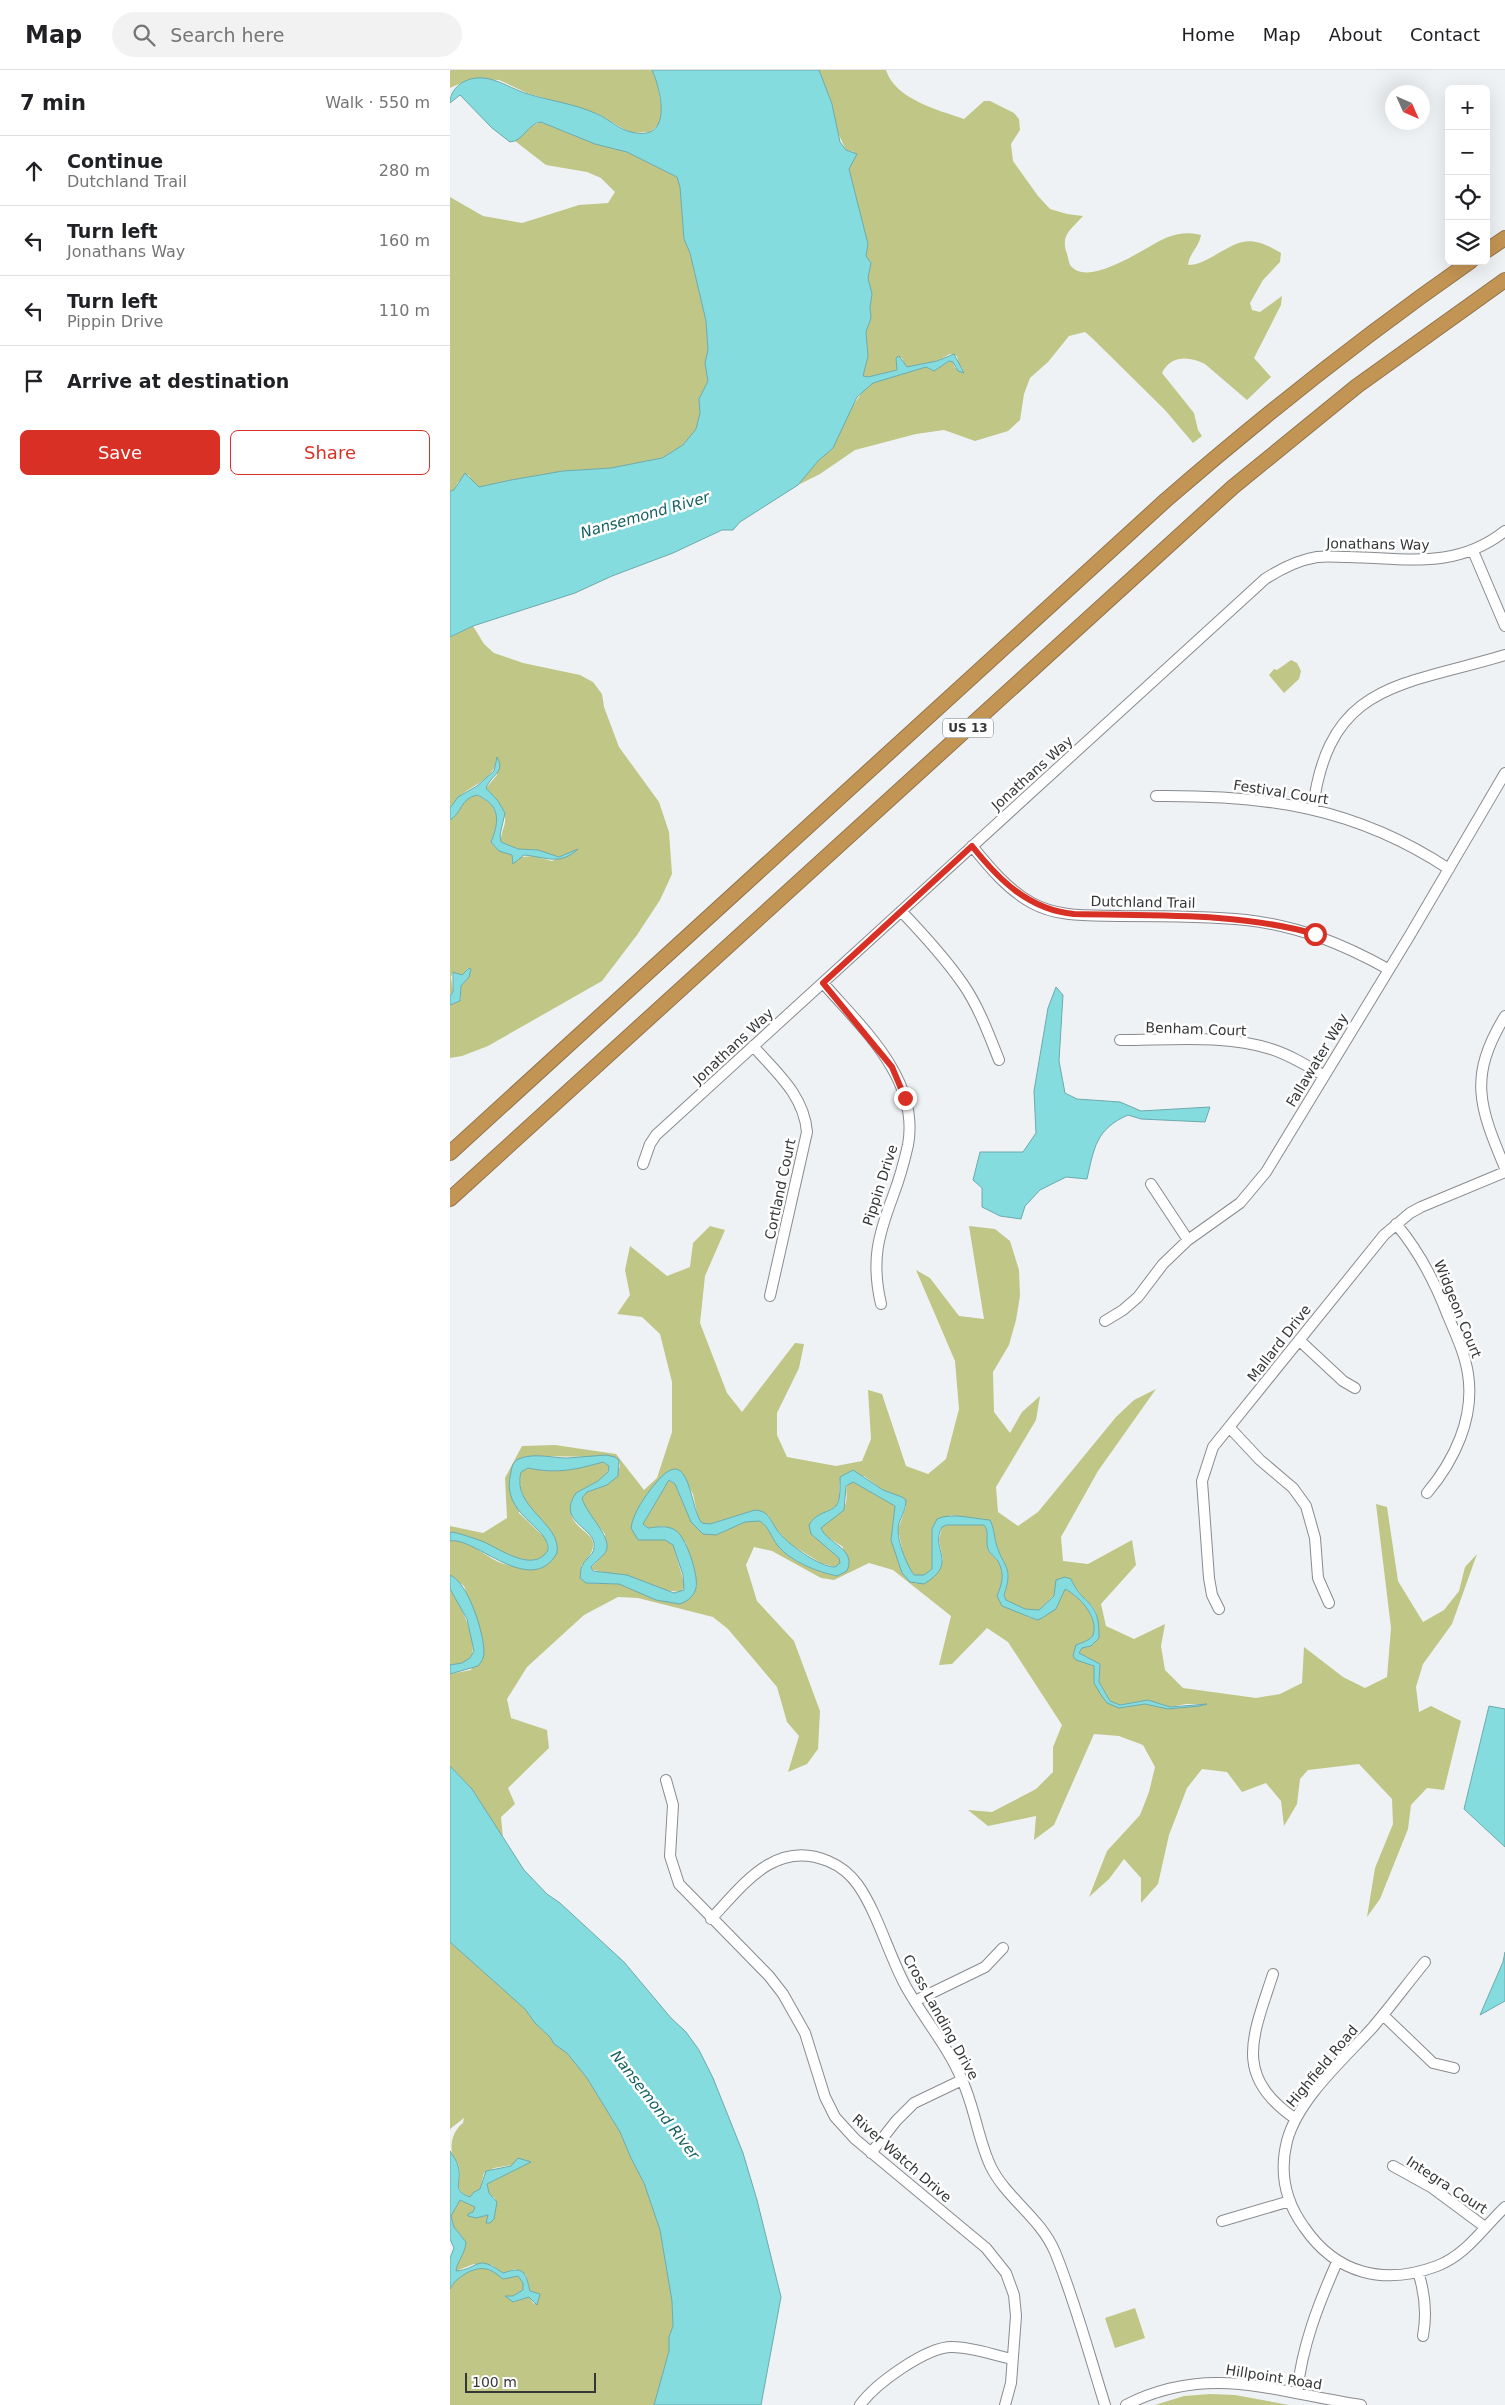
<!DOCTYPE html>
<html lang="en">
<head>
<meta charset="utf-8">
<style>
	body { margin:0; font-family:"DejaVu Sans",sans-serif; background:#f2f2f2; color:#202124 }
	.controls { position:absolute; right:15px; top:15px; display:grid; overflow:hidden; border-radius:8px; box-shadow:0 5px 20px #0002 }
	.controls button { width:45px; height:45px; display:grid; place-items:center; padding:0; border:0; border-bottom:1px solid #e0e0e0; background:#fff; color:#202124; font:25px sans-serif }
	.compass { position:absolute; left:935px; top:15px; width:45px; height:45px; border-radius:50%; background:#fff; box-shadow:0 5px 20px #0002; rotate:135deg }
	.scale { position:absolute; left:15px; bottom:12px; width:131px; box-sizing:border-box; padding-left:5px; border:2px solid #353637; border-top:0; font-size:14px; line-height:18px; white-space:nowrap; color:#353637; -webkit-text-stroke:4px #fefefe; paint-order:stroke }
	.stop { position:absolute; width:15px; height:15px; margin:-11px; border:4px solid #d93025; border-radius:50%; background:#fff }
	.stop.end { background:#d93025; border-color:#fff; box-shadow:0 1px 5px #0008 }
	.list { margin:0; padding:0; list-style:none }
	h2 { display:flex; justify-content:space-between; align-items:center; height:65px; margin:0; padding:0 20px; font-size:21px }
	h2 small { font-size:16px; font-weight:400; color:#757577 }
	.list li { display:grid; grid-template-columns:32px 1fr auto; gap:15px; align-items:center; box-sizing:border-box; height:70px; padding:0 20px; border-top:1px solid #e0e0e0 }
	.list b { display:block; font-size:19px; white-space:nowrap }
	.list p { margin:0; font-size:16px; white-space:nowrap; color:#757577 }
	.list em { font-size:16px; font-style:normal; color:#757577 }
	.actions { display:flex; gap:10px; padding:15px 20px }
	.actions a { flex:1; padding:11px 0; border:1px solid #d93025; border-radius:8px; text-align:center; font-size:18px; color:#d93025 }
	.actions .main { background:#d93025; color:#fff }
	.icon { flex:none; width:28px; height:28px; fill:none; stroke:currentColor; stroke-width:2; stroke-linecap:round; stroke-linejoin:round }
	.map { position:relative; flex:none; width:1055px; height:2335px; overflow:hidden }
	header { display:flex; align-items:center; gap:30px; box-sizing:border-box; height:70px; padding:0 25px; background:#fff; border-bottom:1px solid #e0e0e0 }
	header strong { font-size:24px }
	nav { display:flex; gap:28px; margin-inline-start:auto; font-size:18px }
	.search { width:350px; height:45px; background:#f2f2f2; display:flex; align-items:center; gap:12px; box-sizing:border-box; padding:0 18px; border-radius:28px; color:#757577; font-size:19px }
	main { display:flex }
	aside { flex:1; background:#fff }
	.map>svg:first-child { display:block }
	.green { fill:#c0c686 }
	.water { fill:#84dcde; stroke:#6caaac }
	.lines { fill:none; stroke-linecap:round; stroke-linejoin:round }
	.minor-casing { stroke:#898b8e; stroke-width:12 }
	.highway-casing { stroke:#91744a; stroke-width:16 }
	.minor { stroke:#fff; stroke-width:10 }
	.highway { stroke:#c39554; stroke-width:14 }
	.route { stroke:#d93025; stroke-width:6 }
	.labels { text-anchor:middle; stroke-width:5; stroke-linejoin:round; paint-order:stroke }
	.shield { fill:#fefefe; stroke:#717273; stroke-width:1 }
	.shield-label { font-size:12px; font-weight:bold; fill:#353637 }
	.street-label { font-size:14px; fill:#353637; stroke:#fefefe }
	.water-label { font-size:15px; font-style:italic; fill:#146061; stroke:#fefefe }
</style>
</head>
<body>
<header>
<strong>Map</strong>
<div class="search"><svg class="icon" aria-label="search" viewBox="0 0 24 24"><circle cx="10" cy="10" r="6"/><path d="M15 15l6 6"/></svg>Search here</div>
<nav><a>Home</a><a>Map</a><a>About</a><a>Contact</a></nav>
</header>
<main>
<aside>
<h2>7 min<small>Walk · 550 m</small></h2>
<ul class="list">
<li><svg class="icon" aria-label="ahead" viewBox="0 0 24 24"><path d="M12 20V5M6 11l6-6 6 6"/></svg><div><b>Continue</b><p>Dutchland Trail</p></div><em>280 m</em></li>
<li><svg class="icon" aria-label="left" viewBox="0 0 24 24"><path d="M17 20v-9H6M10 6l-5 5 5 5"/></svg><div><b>Turn left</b><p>Jonathans Way</p></div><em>160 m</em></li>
<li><svg class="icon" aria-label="left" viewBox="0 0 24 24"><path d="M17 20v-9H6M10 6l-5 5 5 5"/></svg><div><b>Turn left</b><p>Pippin Drive</p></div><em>110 m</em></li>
<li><svg class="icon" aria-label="arrive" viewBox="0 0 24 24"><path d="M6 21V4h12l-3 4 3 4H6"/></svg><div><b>Arrive at destination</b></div></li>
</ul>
<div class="actions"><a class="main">Save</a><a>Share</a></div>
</aside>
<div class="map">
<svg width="1055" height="2335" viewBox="0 0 1055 2335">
	<rect width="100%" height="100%" fill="#eff2f5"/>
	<path class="green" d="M0,0H202L207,11L212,41L209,54L200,62L181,63L148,44L77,23L49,10L20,9L0,18Z
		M369,0H436C445,29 488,40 514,49L534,31H540L564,43L569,49L570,60L561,74L563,91L588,126L600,139L617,144L633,146C621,160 610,164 617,184C618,187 619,193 620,195C639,220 699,174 718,167C729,163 739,162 751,165C749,177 739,184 738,195C747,195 752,192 760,188C790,171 798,163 831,183L830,192L813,210L800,233L802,240L810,242L832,226L831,235L804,288L821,307L797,330L755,294C739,286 721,285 712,303L744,343L748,360L752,366L743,373L715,340L642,268L635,262L619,266L598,292L580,308L574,324L570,350L558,361L525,371L494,360L466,364L405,380L370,404L348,415L368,391L383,378L399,342L412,322L423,313L476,297L484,301L499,291L503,292L505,298L513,299L509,295L507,286L500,284L487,291L457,297L455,296L452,288H446L447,300L418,307L413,306L418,286L416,262L421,248L420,237L422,224L418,208L421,193L416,186L418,174L399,99L404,82L396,80L387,61L382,34Z
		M91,52L145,74L177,82L227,107L230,117L234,169L240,183L256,251L258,280L255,293L258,311L249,329L250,343L246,359L233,375L212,388L161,398L113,401L61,410L29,417L23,414L19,405L8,412L4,420L0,421V127L33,146L72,153L129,135L158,133L165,122L151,108L137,102L96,95L65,71L82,56Z
		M23,556L34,574L44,583L73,593L130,605L143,612L152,624L154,637L169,677L209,732L219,762L222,804L210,830L187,865L152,911L38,976L12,986L0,988V935L11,929V916L19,907L18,898L12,905L3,902L1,907L3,922L0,926V750C11,744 11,728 26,725C50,735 50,750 41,772L49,781L70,787L83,786L102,791L126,780L109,787L88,780L68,779L51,772C50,763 56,756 55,748C54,736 44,726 36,718L47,705L46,688C47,708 22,715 10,726C6,729 3,734 0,738V567Z
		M841,590L847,593L851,601L849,609L834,623L819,605L824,599L827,600Z
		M260,1156L275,1160L255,1206L250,1253L277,1323L292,1342L345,1273L354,1274L349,1298L327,1343V1365L337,1387L386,1396L412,1391L421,1369L418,1320L432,1324L456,1396L478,1404L496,1389L509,1339L505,1291L466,1200L480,1208L509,1246L534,1249L519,1156L545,1159L560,1171L569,1200L570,1226L566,1250L559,1275L543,1302L544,1342L560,1363L572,1342L590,1326L586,1350L546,1417L548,1442L568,1456L588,1442L666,1347L684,1330L706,1319L648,1401L611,1467L613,1491L638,1494L682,1470L686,1495L651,1534L656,1556L684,1569L715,1554L711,1576L715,1600L733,1618L806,1628L830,1624L852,1613L854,1577L893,1607L915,1618L937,1607L941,1558L926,1434L937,1437L948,1511L973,1552L994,1540L1009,1521L1015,1497L1027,1484L1002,1554L973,1594L966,1617L969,1642L981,1636L1011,1651L994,1720L977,1718L961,1735L958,1759L930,1829L917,1847L925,1798L943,1754L942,1729L909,1694L858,1700L850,1709L847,1734L834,1756L831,1731L816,1713L792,1722L777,1702L752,1699L737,1718L719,1765L708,1814L691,1833V1808L674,1789L659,1809L639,1827L657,1781L690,1745L699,1722L705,1697L693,1675L669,1666L644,1664L604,1755L584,1770L586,1746L538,1756L518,1740L542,1742L586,1719L603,1702V1677L612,1655L558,1572L537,1558L502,1594L489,1595L501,1546L443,1500L419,1493L384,1510L371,1508L322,1481L304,1477L296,1495L307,1531L344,1571L370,1641L368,1679L357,1694L338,1702L349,1666L337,1652L327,1617L278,1559L263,1547L188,1528L168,1527L134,1545L77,1597L57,1629L61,1648L97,1660L99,1678L58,1718L65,1734L51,1747L53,1768L22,1719L0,1696V1604L21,1600L32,1570L14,1516L0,1505V1471C18,1467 41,1493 58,1495C70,1497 85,1494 97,1493L102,1463C87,1447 65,1426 71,1402L78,1398C106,1404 125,1400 152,1392L159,1396C156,1417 124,1413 121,1436C117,1466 165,1460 131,1496L136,1513L169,1514L206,1530L230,1534L247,1516L236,1473L214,1456L198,1458L193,1454L219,1410L225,1414L241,1452L266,1465L295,1452L310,1451C319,1457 321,1467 328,1476C341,1492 367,1502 387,1506L393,1477L373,1464L371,1458C378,1448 393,1446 396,1432C398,1425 394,1419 399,1413L403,1412L445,1436L441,1470L466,1514L493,1490L489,1470L492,1457L497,1455H534C540,1463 535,1470 538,1479C539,1483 545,1487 548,1491C555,1504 552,1514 547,1526L580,1548L606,1539L615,1519C629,1526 649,1547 643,1565C641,1570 631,1573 626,1575V1590L644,1596C645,1621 649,1624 669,1638L695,1634L718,1639L755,1634H736L720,1637L698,1630L670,1635L660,1631L649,1612L650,1594L629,1583L632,1578L641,1576C658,1528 636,1542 621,1509L589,1540L575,1539L556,1530L554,1525C564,1496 553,1498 546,1473C544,1465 544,1458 540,1450L514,1448L501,1445L482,1459V1499L474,1505H464L455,1493L448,1459L456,1437L452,1427L433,1420L414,1406L390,1407L389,1428L386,1436L361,1451V1464L389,1488L390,1493L385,1497L371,1493L340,1474L327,1460L318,1445L305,1440L260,1454L252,1453L248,1448L243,1424L230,1401L203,1416L188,1470H215L223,1475L235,1516L231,1522L212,1520L196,1512L140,1499L156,1482L155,1464L135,1439L132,1428L137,1422L157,1415L170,1397L169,1391L165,1387L78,1386L69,1389V1443L96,1469L98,1481C80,1510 25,1460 0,1463V1456L33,1463L57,1448L55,1408L72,1376L105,1375L166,1384L194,1420L207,1408L222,1362V1312L210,1264L192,1247L167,1244L180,1225L175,1200L180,1176L217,1206L240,1197L243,1173Z
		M0,1519C9,1530 29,1573 21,1586C17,1593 8,1594 0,1595Z
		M0,1872L75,1939L85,1953L100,1967L104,1974L117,1983L137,2008L170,2062L181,2088L194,2113L210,2160L222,2231L223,2256L219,2267V2281L204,2335H0V2219C5,2208 24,2196 36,2199C42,2200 48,2205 53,2209L68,2206L73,2213V2220L63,2226L64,2232L79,2227L84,2234L90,2224L80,2221L76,2205L65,2199L53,2203L42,2195L24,2194L6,2201C7,2191 15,2185 16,2172L4,2157L1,2146L10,2130L26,2137L23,2142L26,2148L38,2145L39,2148L46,2137L45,2128L39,2124L37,2114L80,2092L44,2098L34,2103L30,2119L24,2122L20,2127C0,2119 14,2110 8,2094C7,2090 3,2087 2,2084C0,2071 4,2060 13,2053L14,2048L0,2059Z
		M685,2238L695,2268L665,2278L655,2248Z
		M760,2324L785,2325L839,2335H705L734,2326Z"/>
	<path class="water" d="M202,0H369L382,34L390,72L396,80L407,84L399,99L418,174L416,186L421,193L418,208L422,224L420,237L421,248L416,262L418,286L413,306L418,307L447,300L446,288L449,286L457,297L487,291L504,284L514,303L508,301L503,292L499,291L484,301L476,297L423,313L407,327L383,378L368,391L348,415L290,452L283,460H272L223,483L162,506L125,523L23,556L0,567V421L4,420L15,403L29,417L61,410L113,401L161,398L212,388L233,375L246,359L250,343L249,329L258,311L255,293L258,280L256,251L240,183L234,169L230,117L227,107L177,82L145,74L91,52C78,53 74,71 60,72L42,58L10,25L0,33C0,24 5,17 13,12C37,0 55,17 78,24C100,31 126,34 147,44C159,49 168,59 181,62C223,73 212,22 202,0Z
		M47,687C56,702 41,705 36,718L48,731L55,743L50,765L51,772L68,779L88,780L109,787L128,779C110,796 96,787 74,785L63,794L62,785L49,781L41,772C50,750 50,735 27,725C11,728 11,744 0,750V738L8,727L27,716L44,701Z
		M19,898L21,899L19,907L11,916L10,931L0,935V926L3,922V902L12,905Z
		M606,917L613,925L609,991L615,1023L627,1029L670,1032L691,1041L760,1037L755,1052L691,1049L678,1045C646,1059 644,1078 637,1109L616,1107L590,1120L575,1136L571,1149L550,1146L532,1137V1118L523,1110L530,1082H573L586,1063L584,1021L598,938Z
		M156,1385L165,1387L169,1390L168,1406L157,1415L137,1422L132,1428C137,1446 165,1469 155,1483C151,1488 145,1492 141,1497L143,1501L177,1505L224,1523L234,1520L233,1505L223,1475L215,1470H188L181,1458C183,1443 195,1426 205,1414C241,1369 239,1439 252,1453L260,1454L305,1440C319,1441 320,1450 327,1460C336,1473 369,1497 385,1497L390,1493L389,1488L361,1464L359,1455C366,1442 379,1443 386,1436C391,1430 390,1414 390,1407L403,1400L433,1420L452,1427L456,1430C456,1439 452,1445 449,1453C445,1467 456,1494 464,1505H474L482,1499V1459L487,1449C501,1442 524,1449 540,1450C544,1458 544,1465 546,1473C553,1498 564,1496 554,1525L556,1530L575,1539L589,1540L604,1526L606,1510L615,1507L621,1509C633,1537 650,1528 649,1568L641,1576L632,1578L629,1583L650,1594L649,1612L660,1631L670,1635L698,1630L720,1637L757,1634L750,1636L718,1639L695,1634L669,1638L657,1633L651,1625L644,1613V1596L626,1590L623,1586L626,1575C631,1573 641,1570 643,1565C649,1547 629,1526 615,1519L606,1539L592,1548L587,1550L552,1536L547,1526C552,1514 555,1504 548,1491C545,1487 539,1483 538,1479C535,1470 540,1463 534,1455H497L492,1457C479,1480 510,1492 474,1514L460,1512L452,1503L441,1470L445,1436L403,1412L396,1416L394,1440L371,1458C377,1474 407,1478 397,1501L387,1506C368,1502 341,1492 328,1476C321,1467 319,1457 310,1451L295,1452L266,1465L253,1464L241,1452L225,1414L219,1410L193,1454L198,1458C207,1457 217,1455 225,1460C236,1466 249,1506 246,1518C244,1526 238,1531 230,1534L206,1530L169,1514L136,1513L130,1508C131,1505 130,1499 132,1496C136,1487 146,1485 144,1473C141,1456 107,1451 126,1423L148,1411L158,1402L159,1396L153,1392C125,1400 106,1404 78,1398L71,1402C61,1438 112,1453 107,1483C81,1529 25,1466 0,1471V1463L3,1462C14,1465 24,1468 34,1472C50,1479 84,1504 98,1480C100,1456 49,1445 61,1402C62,1395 64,1390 71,1388C86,1383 103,1388 117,1388C130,1387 143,1386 156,1385Z
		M0,1505C18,1512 34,1563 34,1582C34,1588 32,1591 28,1596L0,1604V1595L12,1593L20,1588L24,1581L17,1549L0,1519Z
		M1039,1636L1055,1639V1777L1014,1739Z
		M0,1696L22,1719L74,1800L97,1824L110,1833L174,1892L221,1948L236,1962L249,1980L263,2008L293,2083L307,2130L331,2227L311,2335H204L219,2281V2267L223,2256L222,2231L210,2160L194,2113L181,2088L170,2062L137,2008L117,1983L104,1974L100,1967L85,1953L75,1939L0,1872Z
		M1055,1882V1931L1030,1945L1053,1892Z
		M0,2081C3,2086 7,2091 8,2096C13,2112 0,2120 20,2127L24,2122L30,2119L36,2101L61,2096L68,2088L81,2092L37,2114L39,2123L47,2132L44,2149L40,2153H36L38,2145L26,2148L18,2146V2144L23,2142L25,2137L10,2130L1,2146L4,2157L16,2172C15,2185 7,2191 6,2201C30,2199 25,2183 53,2203C74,2196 75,2201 80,2221L90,2224L87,2235L79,2227L63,2232L55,2226H63L73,2220V2213L68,2206L53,2209C48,2205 42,2200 36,2199C24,2196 5,2208 0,2219V2188L4,2178L0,2169Z"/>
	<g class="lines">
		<g class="minor-casing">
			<path id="minor" d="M1023,481L1055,556
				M706,726C817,725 905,737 999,799
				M863,738C879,611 954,616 1055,585
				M522,776C539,797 558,820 582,833C609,848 642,845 671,846C713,846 755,846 796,850C849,856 893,874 938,899
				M451,841C473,864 495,888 513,914C529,937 539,965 549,990
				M373,913C412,958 470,1009 458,1075C454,1093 449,1110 443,1126C428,1166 421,1191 431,1234
				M1055,946C1018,1007 1029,1036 1055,1098
				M670,970C717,970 776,964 821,979C840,985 856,995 873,1005
				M303,976C326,1002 354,1025 357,1062L320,1226
				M193,1094L200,1074L206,1065L815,509C832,498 848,490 867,487C877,486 888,487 898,487C955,488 1006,500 1055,461
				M701,1114L738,1170
				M946,1154C970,1182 985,1212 998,1246C1006,1265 1015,1284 1018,1304C1025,1348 1004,1391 977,1423
				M655,1251L673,1240L688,1227L713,1194L738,1170L790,1133L816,1102L960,865L1055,703
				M849,1270L893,1311L905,1318
				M779,1357L810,1390L843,1418L856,1436L865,1468L868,1508L879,1533
				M769,1539L762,1525L759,1508L752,1411L763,1377L934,1165L960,1143L971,1137L1055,1102
				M216,1710L223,1735L220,1786L229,1814L319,1906L333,1924L355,1963L375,2027L385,2047L405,2069L536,2178L556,2203L564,2225L566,2246L561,2313L555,2335
				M261,1849C293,1815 325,1769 378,1791C390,1796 401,1805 408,1815C427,1842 439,1885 455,1915C473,1948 498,1976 512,2010C525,2038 528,2070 541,2097C557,2129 590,2147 605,2182C625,2231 639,2284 655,2335
				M975,1892C957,1914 941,1936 923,1957C894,1989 848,2029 837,2071C829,2103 835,2131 854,2157C886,2204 934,2216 987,2196C1016,2185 1033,2158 1055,2137
				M823,1904C803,1966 782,2006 846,2049
				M465,1931L535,1897L553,1878
				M933,1945L983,1993L1004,1998
				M421,2083L446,2051L464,2033L512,2010
				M943,2096L981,2117L1035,2157
				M772,2151L840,2131
				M968,2202C975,2223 977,2244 973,2266
				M847,2323C852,2276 868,2235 887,2192
				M410,2335C425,2314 476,2277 502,2277C522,2277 543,2285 562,2289
				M676,2335C759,2293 825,2322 911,2335"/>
		</g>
		<g class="highway-casing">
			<path id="highway" d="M1036,181L1055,168
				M0,1083L716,430C814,345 915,265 1021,191
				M0,1129L783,417L907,316L1055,210"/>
		</g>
		<use href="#minor" class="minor"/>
		<use href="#highway" class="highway"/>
	</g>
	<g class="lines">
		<path class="route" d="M455,1028L442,997L373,913L522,776C549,810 579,840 624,844C704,846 787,842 865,864"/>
	</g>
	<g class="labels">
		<rect class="shield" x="493" y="648.5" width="50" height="19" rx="4"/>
		<g class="shield-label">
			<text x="518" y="662">US 13</text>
		</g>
		<g class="street-label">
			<text transform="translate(928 474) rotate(1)" y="5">Jonathans Way</text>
			<text transform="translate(582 703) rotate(-42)" y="5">Jonathans Way</text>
			<text transform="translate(831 722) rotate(9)" y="5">Festival Court</text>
			<text transform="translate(693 832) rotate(1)" y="5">Dutchland Trail</text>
			<text transform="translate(746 959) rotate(2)" y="5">Benham Court</text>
			<text transform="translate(283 976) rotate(-43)" y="5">Jonathans Way</text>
			<text transform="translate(867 990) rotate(-59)" y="5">Fallawater Way</text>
			<text transform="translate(430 1115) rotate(-72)" y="5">Pippin Drive</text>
			<text transform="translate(330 1119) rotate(-78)" y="5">Cortland Court</text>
			<text transform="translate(1008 1239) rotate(68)" y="5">Widgeon Court</text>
			<text transform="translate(829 1273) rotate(-52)" y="5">Mallard Drive</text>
			<text transform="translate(491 1947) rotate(61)" y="5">Cross Landing Drive</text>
			<text transform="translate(872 1996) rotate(-50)" y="5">Highfield Road</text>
			<text transform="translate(452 2088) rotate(41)" y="5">River Watch Drive</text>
			<text transform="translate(997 2115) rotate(33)" y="5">Integra Court</text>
			<text transform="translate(824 2307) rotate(9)" y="5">Hillpoint Road</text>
		</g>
		<g class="water-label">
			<text transform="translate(195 445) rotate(-16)" y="5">Nansemond River</text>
			<text transform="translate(205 2035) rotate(52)" y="5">Nansemond River</text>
		</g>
	</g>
</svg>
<div class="controls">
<button>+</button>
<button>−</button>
<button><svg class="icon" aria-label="locate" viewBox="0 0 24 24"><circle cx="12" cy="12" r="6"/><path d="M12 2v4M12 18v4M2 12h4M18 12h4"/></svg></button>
<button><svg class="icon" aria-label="layers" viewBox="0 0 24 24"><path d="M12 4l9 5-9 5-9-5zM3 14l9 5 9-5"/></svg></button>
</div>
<svg class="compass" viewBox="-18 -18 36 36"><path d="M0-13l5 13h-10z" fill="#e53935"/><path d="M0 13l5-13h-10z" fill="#757577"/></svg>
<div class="scale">100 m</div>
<div class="stop" style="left:865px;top:864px"></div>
<div class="stop end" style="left:455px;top:1028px"></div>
</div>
</main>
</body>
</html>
